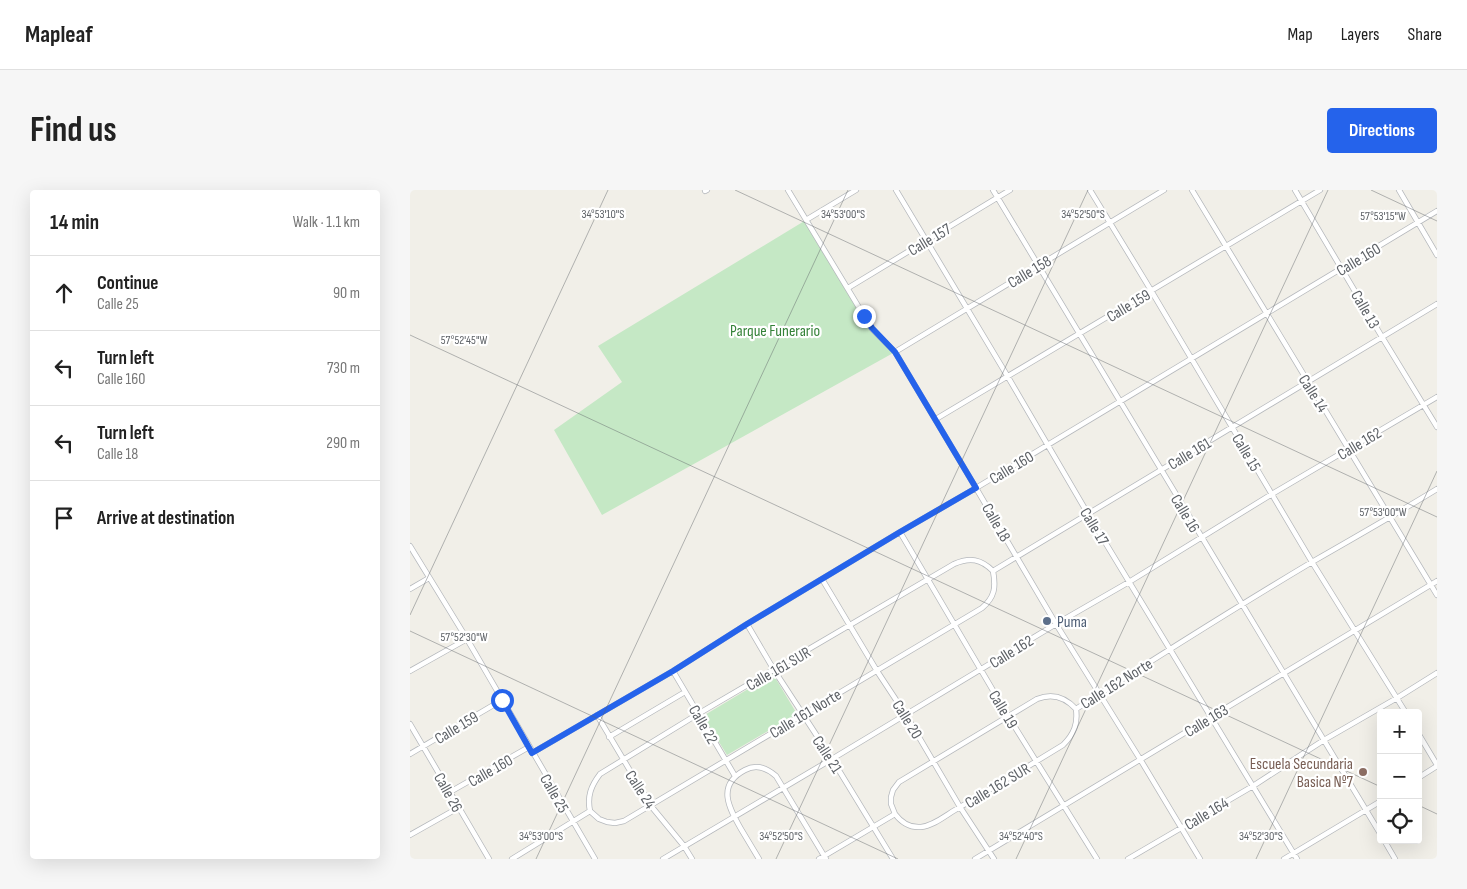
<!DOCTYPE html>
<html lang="en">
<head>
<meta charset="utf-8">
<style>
	body { margin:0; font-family:"Sofia Sans Condensed",sans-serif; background:#f6f6f6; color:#222 }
	.controls { position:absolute; right:15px; bottom:15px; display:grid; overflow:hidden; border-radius:5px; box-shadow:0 5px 20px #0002 }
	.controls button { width:45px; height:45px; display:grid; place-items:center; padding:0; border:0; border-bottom:1px solid #e0e0e0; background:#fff; color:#222; font:25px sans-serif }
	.stop { position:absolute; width:15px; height:15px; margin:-11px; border:4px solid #2563eb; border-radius:50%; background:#fff }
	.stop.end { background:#2563eb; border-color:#fff; box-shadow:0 1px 5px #0008 }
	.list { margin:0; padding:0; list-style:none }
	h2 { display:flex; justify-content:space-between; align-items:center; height:65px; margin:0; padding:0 20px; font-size:21px }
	h2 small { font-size:16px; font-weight:400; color:#767676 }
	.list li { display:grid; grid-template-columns:32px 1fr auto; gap:15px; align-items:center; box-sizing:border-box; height:75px; padding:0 20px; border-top:1px solid #e0e0e0 }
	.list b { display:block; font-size:19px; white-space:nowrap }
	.list p { margin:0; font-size:16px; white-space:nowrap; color:#767676 }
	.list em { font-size:16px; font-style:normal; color:#767676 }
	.icon { flex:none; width:28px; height:28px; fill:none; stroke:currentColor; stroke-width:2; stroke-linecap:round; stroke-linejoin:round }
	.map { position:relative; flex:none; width:1027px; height:669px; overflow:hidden; border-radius:5px }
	header { display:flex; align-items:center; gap:30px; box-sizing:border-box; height:70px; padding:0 25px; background:#fff; border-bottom:1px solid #e0e0e0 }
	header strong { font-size:24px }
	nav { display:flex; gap:28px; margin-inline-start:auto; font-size:18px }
	.intro { display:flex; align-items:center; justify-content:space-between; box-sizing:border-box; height:120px; padding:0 30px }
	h1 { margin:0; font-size:35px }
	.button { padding:12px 22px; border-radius:5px; background:#2563eb; color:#fff; font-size:18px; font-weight:700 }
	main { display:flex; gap:30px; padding:0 30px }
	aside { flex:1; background:#fff; border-radius:5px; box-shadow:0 5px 20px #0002 }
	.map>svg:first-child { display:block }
	.green { fill:#c5e8c5 }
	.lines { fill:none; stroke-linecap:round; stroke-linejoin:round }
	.minor-casing { stroke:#b5b8bc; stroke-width:6 }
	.minor { stroke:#fff; stroke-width:4.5 }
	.route { stroke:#2563eb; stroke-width:6 }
	.ticks { fill:none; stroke:#5f6368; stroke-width:1; stroke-opacity:0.45 }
	.service-dot { fill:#5c6f8a; stroke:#fff; stroke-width:2 }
	.education-dot { fill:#8d6e63; stroke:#fff; stroke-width:2 }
	.labels { text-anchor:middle; stroke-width:4.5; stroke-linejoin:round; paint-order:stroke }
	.street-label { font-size:16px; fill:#5f6368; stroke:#fff }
	.park-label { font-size:16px; fill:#348238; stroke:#fff }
	.service-label { font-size:16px; fill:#4e5e75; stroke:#fff; text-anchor:start }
	.education-label { font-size:16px; fill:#785e54; stroke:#fff; text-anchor:end }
	.ticks-label { font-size:12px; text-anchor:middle; fill:#5f6368; stroke:#fff; stroke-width:4.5; stroke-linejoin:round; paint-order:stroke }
</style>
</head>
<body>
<header>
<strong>Mapleaf</strong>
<nav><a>Map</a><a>Layers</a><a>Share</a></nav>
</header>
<div class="intro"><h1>Find us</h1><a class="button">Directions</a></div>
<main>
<aside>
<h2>14 min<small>Walk · 1.1 km</small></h2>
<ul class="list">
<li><svg class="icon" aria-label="ahead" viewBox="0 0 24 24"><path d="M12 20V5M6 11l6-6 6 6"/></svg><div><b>Continue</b><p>Calle 25</p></div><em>90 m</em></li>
<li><svg class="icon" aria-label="left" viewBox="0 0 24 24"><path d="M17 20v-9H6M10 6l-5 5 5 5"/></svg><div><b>Turn left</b><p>Calle 160</p></div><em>730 m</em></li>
<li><svg class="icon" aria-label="left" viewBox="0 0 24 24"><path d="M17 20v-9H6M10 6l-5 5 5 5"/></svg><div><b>Turn left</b><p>Calle 18</p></div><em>290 m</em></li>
<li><svg class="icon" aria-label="arrive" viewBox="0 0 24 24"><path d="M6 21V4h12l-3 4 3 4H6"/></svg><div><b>Arrive at destination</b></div></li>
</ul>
</aside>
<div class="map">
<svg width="1027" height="669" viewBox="0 0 1027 669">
	<rect width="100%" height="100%" fill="#f1efe8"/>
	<path class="green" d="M396,30L458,138L485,162L192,325L144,240L212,192L188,156Z
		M363,484L387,524L317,565L293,526Z"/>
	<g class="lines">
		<g class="minor-casing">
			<path id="minor" d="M378,0L462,139L485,162L566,298L646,434L730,569L790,669
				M486,0L598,187L678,324L887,669
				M583,0L971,645
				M680,0L736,92L902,372L996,523
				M782,0L1027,405
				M885,0L972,147L1027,237
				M989,0L1027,65
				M295,1L297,0
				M396,30L446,0
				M438,98L600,0
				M485,162L754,0
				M526,229L910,0
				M490,342L598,526L687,669
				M0,356L57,449L185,669
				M583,381L1027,114
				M412,389L467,481L496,525L550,617L584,669
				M0,399L19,388
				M337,434L364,480L422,569L483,669
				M0,481L57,449
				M263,481L325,586
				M187,525L241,616L274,656L282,669
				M0,534L79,669
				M1008,543L1027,575
				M199,547L275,502
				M122,563L263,481L337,434L490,342L566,298L1027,21
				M0,564L92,510
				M1008,588L1027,576
				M40,602L119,557
				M180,621L189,629L197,632L205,633L214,631L572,418C585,407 586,397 583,381
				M180,621C177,606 181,596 190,584L288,524L544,374C560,367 571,369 583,381
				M485,624C491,632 500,638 511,637C523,636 535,626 545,620C581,599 617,577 653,555C664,544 668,534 666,519
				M0,645L48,618
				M974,650L985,669
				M102,669L180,621
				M253,669L422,569L646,434L719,392L862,304L1027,207
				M349,669C343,659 337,649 331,639C319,618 306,595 335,580C346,574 357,578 366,586L416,669
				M409,669L485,624L481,614V607L483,600L489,592L627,509C642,503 655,507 666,519C744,469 823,419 902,372C944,348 986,324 1027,299
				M565,669L1027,391
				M718,669L843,596L914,550L987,508L1027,483
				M874,669L971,611"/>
		</g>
		<use href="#minor" class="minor"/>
	</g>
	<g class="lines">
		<path class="route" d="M92,510L122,563L263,481L337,434L490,342L566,298L485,162L462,138L454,126"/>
	</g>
	<path class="ticks" d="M325,0L1027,327M961,0L1027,31M0,145L971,597M0,425L198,0M0,441L488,669M1008,615L1027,624M126,669L438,0M366,669L678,0M606,669L918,0M846,669L1027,281"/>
	<circle class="service-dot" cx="637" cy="431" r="5"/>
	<circle class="education-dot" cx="953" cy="582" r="5"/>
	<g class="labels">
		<g class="street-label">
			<text transform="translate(519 49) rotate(-31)" y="6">Calle 157</text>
			<text transform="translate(948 69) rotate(-31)" y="6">Calle 160</text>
			<text transform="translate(619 81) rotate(-31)" y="6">Calle 158</text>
			<text transform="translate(718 115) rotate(-31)" y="6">Calle 159</text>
			<text transform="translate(956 119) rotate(60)" y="6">Calle 13</text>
			<text transform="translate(904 203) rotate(58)" y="6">Calle 14</text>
			<text transform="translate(949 253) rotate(-31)" y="6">Calle 162</text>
			<text transform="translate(837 262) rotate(59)" y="6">Calle 15</text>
			<text transform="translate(779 263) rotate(-31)" y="6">Calle 161</text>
			<text transform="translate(601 277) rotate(-31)" y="6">Calle 160</text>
			<text transform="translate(776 323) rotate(59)" y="6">Calle 16</text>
			<text transform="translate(587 332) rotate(60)" y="6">Calle 18</text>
			<text transform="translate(685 336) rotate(59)" y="6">Calle 17</text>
			<text transform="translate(601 461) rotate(-32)" y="6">Calle 162</text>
			<text transform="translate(368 478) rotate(-30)" y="6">Calle 161 SUR</text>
			<text transform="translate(706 493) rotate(-32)" y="6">Calle 162 Norte</text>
			<text transform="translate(594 519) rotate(59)" y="6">Calle 19</text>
			<text transform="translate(395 523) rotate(-31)" y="6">Calle 161 Norte</text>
			<text transform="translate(498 529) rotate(58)" y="6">Calle 20</text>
			<text transform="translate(796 530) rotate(-31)" y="6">Calle 163</text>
			<text transform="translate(294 534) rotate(60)" y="6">Calle 22</text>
			<text transform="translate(46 537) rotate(-31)" y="6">Calle 159</text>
			<text transform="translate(418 564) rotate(57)" y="6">Calle 21</text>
			<text transform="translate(80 580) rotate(-30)" y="6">Calle 160</text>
			<text transform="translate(587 595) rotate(-31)" y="6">Calle 162 SUR</text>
			<text transform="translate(231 599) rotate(57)" y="6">Calle 24</text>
			<text transform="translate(39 602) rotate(61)" y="6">Calle 26</text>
			<text transform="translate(145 603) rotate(60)" y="6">Calle 25</text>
			<text transform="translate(796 623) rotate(-31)" y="6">Calle 164</text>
		</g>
		<g class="park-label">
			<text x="365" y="146">Parque Funerario</text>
		</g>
		<g class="service-label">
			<text x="647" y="437">Puma</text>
		</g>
		<g class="education-label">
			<text x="943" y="579">Escuela Secundaria<tspan x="943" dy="18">Basica Nº7</tspan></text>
		</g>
	</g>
	<g class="ticks-label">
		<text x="193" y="28">34°53'10"S</text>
		<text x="433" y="28">34°53'00"S</text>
		<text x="673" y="28">34°52'50"S</text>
		<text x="973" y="30">57°53'15"W</text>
		<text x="54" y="154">57°52'45"W</text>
		<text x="973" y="326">57°53'00"W</text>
		<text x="54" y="451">57°52'30"W</text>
		<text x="131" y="650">34°53'00"S</text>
		<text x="371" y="650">34°52'50"S</text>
		<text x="611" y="650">34°52'40"S</text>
		<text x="851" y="650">34°52'30"S</text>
	</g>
</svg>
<div class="controls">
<button>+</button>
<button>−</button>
<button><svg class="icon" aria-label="locate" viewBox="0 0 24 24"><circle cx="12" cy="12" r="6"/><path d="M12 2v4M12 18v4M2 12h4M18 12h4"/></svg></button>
</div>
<div class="stop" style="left:92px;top:510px"></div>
<div class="stop end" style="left:454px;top:126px"></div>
</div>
</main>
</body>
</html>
